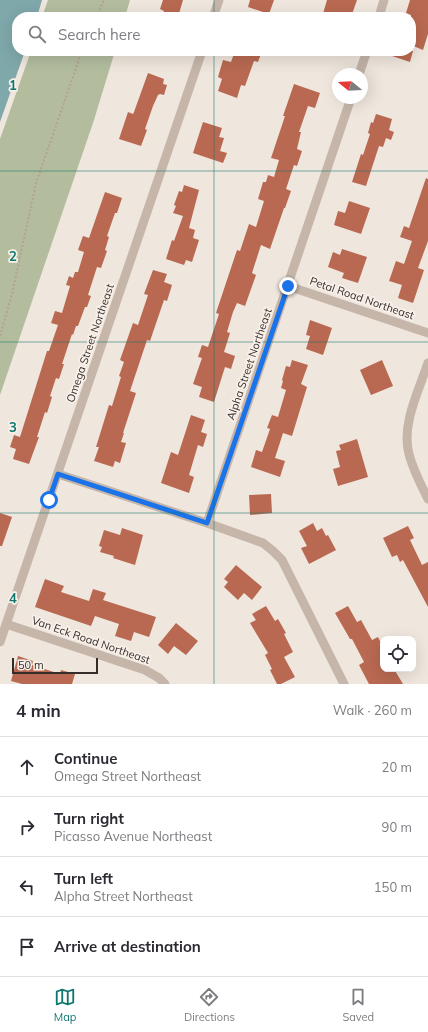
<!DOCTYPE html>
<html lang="en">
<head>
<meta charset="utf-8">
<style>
	body { margin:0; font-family:Mulish,sans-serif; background:#f7f7f7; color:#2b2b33 }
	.controls { position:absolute; right:12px; bottom:12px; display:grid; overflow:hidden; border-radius:8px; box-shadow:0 4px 16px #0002 }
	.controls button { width:36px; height:36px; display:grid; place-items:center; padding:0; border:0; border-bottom:1px solid #e1e1e2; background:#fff; color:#2b2b33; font:20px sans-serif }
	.compass { position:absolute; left:332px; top:68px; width:36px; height:36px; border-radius:50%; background:#fff; box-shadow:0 4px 16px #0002; rotate:288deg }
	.scale { position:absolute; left:12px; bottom:10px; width:86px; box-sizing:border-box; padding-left:4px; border:2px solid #342c29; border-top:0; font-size:11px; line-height:14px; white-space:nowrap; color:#342c29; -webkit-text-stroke:3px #f8f0e9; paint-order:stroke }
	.stop { position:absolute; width:12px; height:12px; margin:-9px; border:3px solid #1a73e8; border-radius:50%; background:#fff }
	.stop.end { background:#1a73e8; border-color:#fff; box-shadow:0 1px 4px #0008 }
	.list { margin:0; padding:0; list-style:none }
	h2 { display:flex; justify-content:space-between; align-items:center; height:52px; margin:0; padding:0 16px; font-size:17px }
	h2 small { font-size:13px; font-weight:400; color:#7c7c81 }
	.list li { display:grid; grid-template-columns:26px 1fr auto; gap:12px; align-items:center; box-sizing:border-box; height:60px; padding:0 16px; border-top:1px solid #e1e1e2 }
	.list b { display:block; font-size:15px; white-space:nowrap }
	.list p { margin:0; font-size:13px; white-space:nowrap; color:#7c7c81 }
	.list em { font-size:13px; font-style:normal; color:#7c7c81 }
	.icon { flex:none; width:22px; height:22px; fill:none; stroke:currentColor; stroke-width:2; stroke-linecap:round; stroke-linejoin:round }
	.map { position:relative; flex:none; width:428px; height:684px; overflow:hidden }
	.search { position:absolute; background:#fff; box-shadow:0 4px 16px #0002; left:12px; right:12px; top:12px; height:44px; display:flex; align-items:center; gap:10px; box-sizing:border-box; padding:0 14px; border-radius:16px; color:#7c7c81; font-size:15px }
	.sheet { height:292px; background:#fff }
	nav { display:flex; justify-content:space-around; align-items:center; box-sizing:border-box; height:56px; border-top:1px solid #e1e1e2; background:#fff; font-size:11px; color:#7c7c81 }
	nav a { display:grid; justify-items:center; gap:2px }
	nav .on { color:#0f766e }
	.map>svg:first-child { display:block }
	.green { fill:#b3bd9e }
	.water { fill:#7fa8aa }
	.building { fill:#b96951 }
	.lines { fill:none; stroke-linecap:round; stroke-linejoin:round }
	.path { stroke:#b2a194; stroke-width:2; stroke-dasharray:2 2; stroke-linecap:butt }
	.minor { stroke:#c6b6aa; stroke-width:9 }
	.route { stroke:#1a73e8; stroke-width:5 }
	.grid { fill:none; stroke:#0f766e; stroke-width:1; stroke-opacity:0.55 }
	.labels { text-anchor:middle; stroke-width:3.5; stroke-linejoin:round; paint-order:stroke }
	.street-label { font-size:11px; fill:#342c29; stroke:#f8f0e9 }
	.grid-label { font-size:13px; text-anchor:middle; font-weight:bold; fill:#0f766e; stroke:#f8f0e9; stroke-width:3.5; stroke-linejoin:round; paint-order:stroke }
</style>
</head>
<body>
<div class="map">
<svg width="428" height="684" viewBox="0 0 428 684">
	<rect width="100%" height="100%" fill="#efe6dd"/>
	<path class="green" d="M48,0H130L125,17H42Z
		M31,51H115L94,120L0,395V139Z"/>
	<path class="water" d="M0,0H42L37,17H17V51H25L0,122Z"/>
	<path class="building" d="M163,0H183L178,17H162L164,11L160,9Z
		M250,0H274L269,14L248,7Z
		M327,0H357L351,17H322Z
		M410,0H428V34L423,50L411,45V15L406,13Z
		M235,51H262L258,62L254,61L245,86L241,85L237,98L218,91L222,79L218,77L223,60L231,62Z
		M384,51H413L410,62L383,53Z
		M148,73L164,79L163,84L167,85L164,95L160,94L158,95L153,106L145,129L147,130L141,146L119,139L128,112L133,114L134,112Z
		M294,84L320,93L315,108L308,106L299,132H301L297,149L302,151L297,166L294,165L286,189L291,191L285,208H284L270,249L261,245L252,273L256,275L245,306L237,303L233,312L227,332L230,333L224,352L235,356L231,369L225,367L214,402L199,397L202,387L193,384L202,358L198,357L202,345L208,347L219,314L216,313L237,250L240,251L249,224L256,227L264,201L258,199L263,182H266L268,175L274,177L279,160L271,158L285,116H283Z
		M376,114L392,119L389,130L394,132L391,140L386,138L383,147L379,146L366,186L352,182L361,154L363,155L370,134L368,133L371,122L373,123Z
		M203,122L222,128L219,137L224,138L220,151L227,153L223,163L193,153Z
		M426,178L428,179V241L418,268L424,270L413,303L398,298L402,285L389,281L396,261L404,264L412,241L400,237L404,226L409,228Z
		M184,185L199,190L189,228L195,230L193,238L199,240L192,262L186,260L184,265L166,259L172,240L174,241L183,216L173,213L176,206L174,205L179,191L182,192Z
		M105,192L122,198L117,213H115L107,236L109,237L105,250L107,251L101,268L97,267L88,295L91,296L87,307H85L78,326H76L73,335L72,334L62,364H64L59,379L56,378L50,396L52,397L47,413L45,412L37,437H39L29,464L13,459L16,449L10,447L14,435L20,437L47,351H49L58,325L51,323L55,311L62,313L70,286L66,285L69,276L73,278L75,272H78L84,252L78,250L83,236L89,238Z
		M349,201L370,208L361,234L334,225L338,211L345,213Z
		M342,249L367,257L358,283L342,278L344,273L328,267L333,252L340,255Z
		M153,270L167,274L164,282L172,285L167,301L164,300L150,341L147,340L130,391L136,393L123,433H124L121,442L126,443L120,463L115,461L113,467L94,461L99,447H96L109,405L112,406L121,377L119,376L124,362L120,360L133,323L138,325L148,295L144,294Z
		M310,320L332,328L323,355L306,349L310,336L306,335Z
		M292,360L308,365L301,384L307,387L292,436L283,433L275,458L285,461L280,477L251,467L256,450L262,452L270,429L267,428L272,415L278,417L286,390L281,388L283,381L282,380L286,366L290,367Z
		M382,360L393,386L371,395L360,370Z
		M191,415L205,420L201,432L207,434L203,447L198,445L189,475L194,477L189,493L161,483L171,452L178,455Z
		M357,439L368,477L338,486L333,469L340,467L336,451L341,450L339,445Z
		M271,494L272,513L250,515L249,495Z
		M0,513L12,517L2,546H0Z
		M313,523L317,531L322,528L326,536L328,535L336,550L309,564L301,548L307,546L299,531Z
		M408,526L414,538L410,540L422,565L428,562V607L403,560L400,562L397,555L392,557L383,538Z
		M122,528L143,535L135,565L113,558L114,556L100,552L102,547L99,546L104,530L120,535Z
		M236,565L262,587L252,600L244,593L238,600L224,587L228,582L224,579Z
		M45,579L64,586L61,592L89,601L93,589L106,593L103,600L156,617L149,637L134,632L131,641L115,636L119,624L95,616L91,626L35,607Z
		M266,606L275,621L278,619L286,633L284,634L293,652L284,657L295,677L281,684H277L270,670L272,669L265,655L268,653L250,623L256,620L252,614Z
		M348,606L357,622L361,620L372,640L378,637L383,647V669H394L403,684H369L359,665L364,662L352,639H350L335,613Z
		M176,623L198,641L186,655L174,646L168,654L158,645Z
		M18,656L33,661L32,665L60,674L61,670L75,674L72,684H22L11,681Z"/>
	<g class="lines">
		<path class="path" d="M96,17L104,0
			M0,336L12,294L36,183L82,51"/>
		<path class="minor" d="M213,17L219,0
			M379,17L384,0
			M359,74L367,51
			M288,286L428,333
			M428,363C419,390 401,425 409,454C413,470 421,485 428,499
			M58,474L207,523L263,543L273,551L282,560L344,684
			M207,523L351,98
			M6,624L145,670L159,678L165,684
			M0,642L202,51"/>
	</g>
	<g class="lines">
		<path class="route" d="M49,500L58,474L207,523L288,286"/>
	</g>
	<path class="grid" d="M214,0V17M214,51V684M0,171H428M0,342H428M0,513H428"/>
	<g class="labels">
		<g class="street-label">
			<text transform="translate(362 298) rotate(19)" y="4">Petal Road Northeast</text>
			<text transform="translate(90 343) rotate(-71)" y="4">Omega Street Northeast</text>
			<text transform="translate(249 364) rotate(-71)" y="4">Alpha Street Northeast</text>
			<text transform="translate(91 640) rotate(19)" y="4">Van Eck Road Northeast</text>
		</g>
	</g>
	<g class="grid-label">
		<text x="13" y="90">1</text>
		<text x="13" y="261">2</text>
		<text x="13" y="432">3</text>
		<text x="13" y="603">4</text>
	</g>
</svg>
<div class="controls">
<button><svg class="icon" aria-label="locate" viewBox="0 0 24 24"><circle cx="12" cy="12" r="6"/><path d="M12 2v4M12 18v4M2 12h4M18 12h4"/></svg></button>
</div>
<svg class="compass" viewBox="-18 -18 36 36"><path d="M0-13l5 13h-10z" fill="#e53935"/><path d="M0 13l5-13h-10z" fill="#7c7c81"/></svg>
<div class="scale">50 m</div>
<div class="stop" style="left:49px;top:500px"></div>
<div class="stop end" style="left:288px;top:286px"></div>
<div class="search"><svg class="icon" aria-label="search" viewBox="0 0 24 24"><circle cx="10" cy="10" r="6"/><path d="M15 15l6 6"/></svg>Search here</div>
</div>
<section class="sheet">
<h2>4 min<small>Walk · 260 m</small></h2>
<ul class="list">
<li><svg class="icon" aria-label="ahead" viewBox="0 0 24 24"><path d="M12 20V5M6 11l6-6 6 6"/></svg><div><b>Continue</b><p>Omega Street Northeast</p></div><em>20 m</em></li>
<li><svg class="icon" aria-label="right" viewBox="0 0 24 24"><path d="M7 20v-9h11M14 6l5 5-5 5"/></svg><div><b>Turn right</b><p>Picasso Avenue Northeast</p></div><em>90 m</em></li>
<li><svg class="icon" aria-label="left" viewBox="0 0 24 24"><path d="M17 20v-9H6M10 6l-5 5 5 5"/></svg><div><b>Turn left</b><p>Alpha Street Northeast</p></div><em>150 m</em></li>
<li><svg class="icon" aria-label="arrive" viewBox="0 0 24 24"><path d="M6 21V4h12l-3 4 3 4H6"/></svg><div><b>Arrive at destination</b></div></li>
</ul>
</section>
<nav>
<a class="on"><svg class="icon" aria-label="map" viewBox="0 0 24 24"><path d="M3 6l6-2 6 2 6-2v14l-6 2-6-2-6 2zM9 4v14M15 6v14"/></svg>Map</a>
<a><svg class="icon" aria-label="directions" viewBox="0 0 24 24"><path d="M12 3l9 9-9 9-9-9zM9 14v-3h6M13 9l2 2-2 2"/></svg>Directions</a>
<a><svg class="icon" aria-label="saved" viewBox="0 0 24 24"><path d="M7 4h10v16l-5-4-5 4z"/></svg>Saved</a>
</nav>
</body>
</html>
